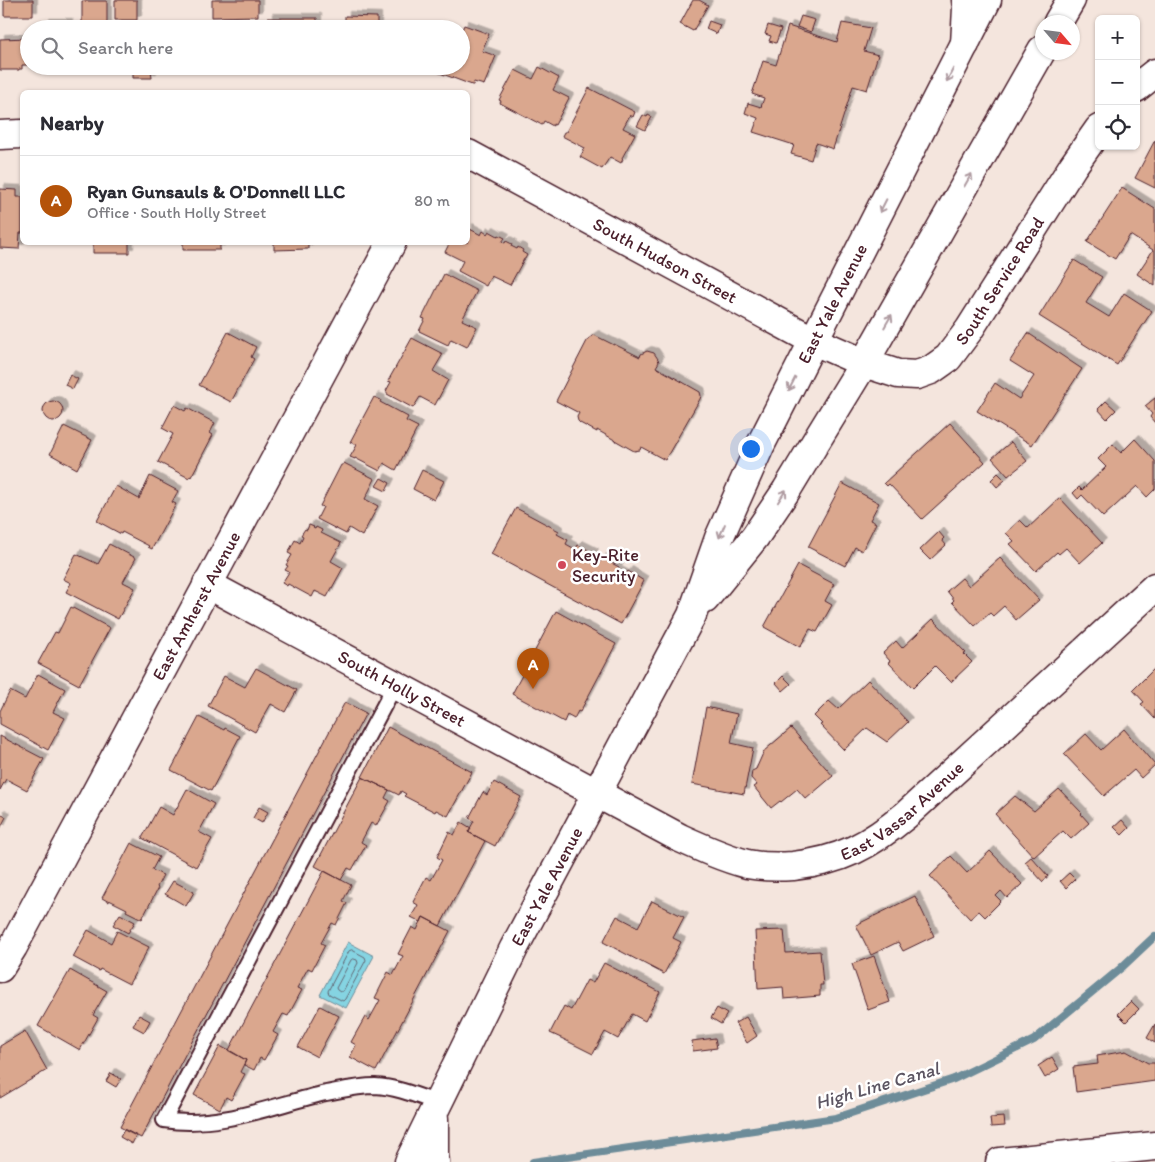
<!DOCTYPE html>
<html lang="en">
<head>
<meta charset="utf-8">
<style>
	body { margin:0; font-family:Itim,sans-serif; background:#f7f7f7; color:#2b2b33 }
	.controls { position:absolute; right:15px; top:15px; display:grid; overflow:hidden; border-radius:8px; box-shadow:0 1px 4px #0004 }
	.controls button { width:45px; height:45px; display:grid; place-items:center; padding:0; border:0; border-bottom:1px solid #e1e1e2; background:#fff; color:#2b2b33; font:25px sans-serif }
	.compass { position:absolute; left:1035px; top:15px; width:45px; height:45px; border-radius:50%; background:#fff; box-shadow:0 1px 4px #0004; rotate:118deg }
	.you { position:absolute; left:750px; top:448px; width:18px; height:18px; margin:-12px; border:4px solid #fff; border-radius:50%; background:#1a73e8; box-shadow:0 0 0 8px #1a73e833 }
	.badge { display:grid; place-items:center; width:32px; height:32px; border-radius:50%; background:#b45309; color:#fff; font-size:16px; font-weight:700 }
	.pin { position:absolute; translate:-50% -41px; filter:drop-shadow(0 1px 2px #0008) }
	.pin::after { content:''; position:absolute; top:26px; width:18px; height:15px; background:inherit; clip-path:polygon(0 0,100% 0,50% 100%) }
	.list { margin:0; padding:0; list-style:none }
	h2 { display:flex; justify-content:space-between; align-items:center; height:65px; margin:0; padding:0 20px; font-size:21px }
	h2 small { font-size:16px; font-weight:400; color:#7c7c81 }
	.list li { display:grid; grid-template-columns:32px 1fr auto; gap:15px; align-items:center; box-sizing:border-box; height:90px; padding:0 20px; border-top:1px solid #e1e1e2 }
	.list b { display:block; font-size:19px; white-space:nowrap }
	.list p { margin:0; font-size:16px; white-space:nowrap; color:#7c7c81 }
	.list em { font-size:16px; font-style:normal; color:#7c7c81 }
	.icon { flex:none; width:28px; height:28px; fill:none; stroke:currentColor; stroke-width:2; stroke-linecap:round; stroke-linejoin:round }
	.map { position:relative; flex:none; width:1155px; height:1162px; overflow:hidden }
	.search { position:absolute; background:#fff; box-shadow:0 1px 4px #0004; left:20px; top:20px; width:450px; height:55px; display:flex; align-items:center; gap:12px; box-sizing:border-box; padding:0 18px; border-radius:28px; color:#7c7c81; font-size:19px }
	.panel { position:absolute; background:#fff; box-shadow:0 1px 4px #0004; left:20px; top:90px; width:450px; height:155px; border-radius:8px }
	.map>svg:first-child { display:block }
	.water { fill:#85d4e2; stroke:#6d8c99 }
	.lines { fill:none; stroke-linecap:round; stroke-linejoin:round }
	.shore { stroke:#626774; stroke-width:1 }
	.stream { stroke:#6d8c99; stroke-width:8 }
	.building { fill:#daa78e; stroke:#4a1f2b; filter:url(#shadow) }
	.lane-casing { stroke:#4a1f2b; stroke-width:18 }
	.street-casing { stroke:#4a1f2b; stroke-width:31 }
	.secondary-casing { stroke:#4a1f2b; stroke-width:31 }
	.highway-casing { stroke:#4a1f2b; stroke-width:31 }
	.lane { stroke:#fff; stroke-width:14 }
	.street { stroke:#fff; stroke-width:28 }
	.secondary { stroke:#fff; stroke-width:28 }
	.highway { stroke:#fff; stroke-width:28 }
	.oneway { stroke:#ae9aa0 }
	.poi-dot { fill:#d1495b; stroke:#fff; stroke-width:2 }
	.labels { text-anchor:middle; stroke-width:5; stroke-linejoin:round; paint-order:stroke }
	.street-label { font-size:18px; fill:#4a1f2b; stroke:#fff }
	.poi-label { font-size:18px; fill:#4a1f2b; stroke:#fff; text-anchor:start }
	.water-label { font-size:19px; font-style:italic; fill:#5c5562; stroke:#fff }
</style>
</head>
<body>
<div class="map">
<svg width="1155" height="1162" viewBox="0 0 1155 1162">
	<defs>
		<filter id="shadow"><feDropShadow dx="4.5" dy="-4.5" stdDeviation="0" flood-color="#0004"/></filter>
	</defs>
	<rect width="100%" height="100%" fill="#f4e5dd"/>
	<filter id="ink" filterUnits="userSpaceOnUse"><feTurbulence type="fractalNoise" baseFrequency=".02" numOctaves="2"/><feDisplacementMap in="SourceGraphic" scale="10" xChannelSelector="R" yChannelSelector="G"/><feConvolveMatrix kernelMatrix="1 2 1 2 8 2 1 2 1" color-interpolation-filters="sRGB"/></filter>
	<g filter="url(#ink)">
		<path class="water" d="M348,942L374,956L346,1008L320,995Z"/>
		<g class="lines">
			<path class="shore" d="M352,950L365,957L366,960L345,999L343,1001L329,994L328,991L349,951Z
				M354,959L357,960L358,963L343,991L340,992L337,990L336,988L351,960Z"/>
			<path class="stream" d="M533,1162L836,1118L954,1079L1034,1040L1121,968L1155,936"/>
		</g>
		<path class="building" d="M4,0H33V16H4Z
			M115,0H137V20H115Z
			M212,0H258V16L212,17Z
			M693,0H699L708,5L693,31L680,24Z
			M82,1H107V26H82Z
			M345,16L377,17V29H345Z
			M801,16L815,20L811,32L797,27Z
			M268,18H317V29H268Z
			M709,21L720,25L717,34L706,29Z
			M45,23H68V29H45Z
			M842,23L871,28L864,51L878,55L867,90L853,86L833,149L816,143L811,160L791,154L794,145L753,132L758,118L745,113L748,103L761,107L764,98L752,94L763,61L776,65L788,26L837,42Z
			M464,25L489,34L482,51L496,56L484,85L474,82L473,85H472L429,69L430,68L426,67L461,66V32Z
			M768,25L781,29L776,43L769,41L771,36L765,34Z
			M29,38V65H22V69H19V70H0V39Z
			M45,66H111V67L93,68V70H45Z
			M114,66H178V68H175V70H151L152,78H133V67H114Z
			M194,66H243V67H240V69L197,70V68H194Z
			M268,66H318V69H268Z
			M345,66H392V68L345,69Z
			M539,67L559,78L553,90L569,98L555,125L553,124V126L544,121L542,125L500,103L501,101L499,100L515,70L533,79Z
			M589,88L635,112L633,117L630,115L623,128L635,134L622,158L623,159L621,163L610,157L602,169L580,157L585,148L562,136L564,132H566Z
			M643,115L647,117L648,115L652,117L645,130L637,126Z
			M1155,140V188L1135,178Z
			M1122,188L1155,209V286L1137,274L1153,250L1130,235L1115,259L1087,242Z
			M0,189L17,190V197H22V233H20L19,249L0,248Z
			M468,228L481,235L483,231L487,234L489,231L498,236L499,235L505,238L502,242L505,243L506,241L512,244L511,246L517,249L518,247L523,250L522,252L527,255L525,259H524L510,285L491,276L486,286L458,271L463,261L445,252L450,242H468Z
			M93,242H129V253H93Z
			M183,242H220V250H183Z
			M274,242H308V249L274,250Z
			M1074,260L1102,277L1086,303L1109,317L1124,293L1152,311L1117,365L1039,316Z
			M444,274L477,291L462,320L477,327L467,347L451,339L448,345L419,331L425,319L422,318Z
			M228,332L256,347L251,357L254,359L231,402L199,385Z
			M1028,333L1082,369L1032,445L977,411L995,383L1019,399L1034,376L1010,361Z
			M594,335L614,345V344L640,357L641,354L647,351L654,353L658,359L659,362L656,367L700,392L701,396L700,399L665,460L641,447L640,450L634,451L597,430V432L580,423L578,421L577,417L579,413L556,401L588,339Z
			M412,338L443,354L433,371L448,380L435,405L420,397L413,408L387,394V392L386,391L391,382L388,381Z
			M70,375L78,379L73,389L65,385Z
			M374,397L381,400L380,402L408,417L406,421L418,427L396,470L384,463L380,471L355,458V459L350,457L357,445L350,442Z
			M1155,398V423L1150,417L1152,414L1145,406Z
			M43 411a10 10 0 1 1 20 0a10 10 0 1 1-20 0Z
			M1106,401L1116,410L1107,419L1098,409Z
			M174,405L185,411L187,408L215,423L210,433L213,435L191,477L190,476L189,478L158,462L173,434L162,428Z
			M950,423L985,462L922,519L889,484L887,486L884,483Z
			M64,426L92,440L77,469L50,454Z
			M1135,439L1155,461V489L1147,497L1137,486L1103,517L1082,495L1078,499L1073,493L1079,487L1082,490L1106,467L1098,459L1113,444L1121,453Z
			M1011,442L1027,461L1008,476L992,458Z
			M344,463L375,479L365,499L378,506L362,536L349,528L346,534L317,519L323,507L320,506L341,465H343Z
			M422,470L444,481L434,500L413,489Z
			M998,473L1005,480L997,487L991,480Z
			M150,476L178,491L172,502L176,504L152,549L148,547L149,546L122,532L121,534L97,521L116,486L139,499Z
			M381,478L390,483L386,491L376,486Z
			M842,483L879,503L870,520L876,523L862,551L855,547L845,566L808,547Z
			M1060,498L1102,543L1080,563L1066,548L1059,554L1057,552L1036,571L1010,544L1014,541L1006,533L1020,520L1028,528Z
			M516,508L559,531L557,534L568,540L566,544L575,549L578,545L594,553L592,557L600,562L602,558L619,567L617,571L625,575L628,571L644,581L621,624L491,554Z
			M309,525L314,527L313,528L315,529L316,527L322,530L321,533L341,543L331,561L343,568L327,597L315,591L312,597L288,584L287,586L282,583L289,572L285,570L288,566L286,565L292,555L288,553L295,540L300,543L303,536L301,535L305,529L307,530Z
			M939,532L944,538L942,540L946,545L930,560L920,550Z
			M109,544L136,558L123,582L135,588L118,619L66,592L71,583L63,579L76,554L98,564Z
			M1000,558L1039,600L1016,620L1004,606L993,616L990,613L975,626L952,602L954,600L947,591L962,578L969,586Z
			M798,565L834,584L825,601L832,605L817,632L810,629L800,647L764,627Z
			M71,607L110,628L79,685L38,663L55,632L58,633Z
			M556,611L616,644L580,712L578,711L574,719L567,715L564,722L512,694Z
			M933,619L966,653L964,654L972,662L951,682L935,666L913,688L888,662L890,661L883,653L896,641L902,648Z
			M256,668L297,690L285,712L271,704L255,732L208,706L224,676L245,687Z
			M1154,669L1155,670V719L1141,704L1144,702L1133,690Z
			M38,674L65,689L53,712L65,718L48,750L0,724V711L10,691L25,699Z
			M783,676L791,684L783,691L776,683Z
			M868,680L908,722L887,742L867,728L844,750L820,725L822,724L814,716L829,701L838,709Z
			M345,702L366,713L141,1138L120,1127Z
			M706,707L737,714L731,743L753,748L744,794L692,784Z
			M199,717L224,730L225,728L240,736L211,791L171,770Z
			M388,727L472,772L448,816L436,810L435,812L404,796L406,794L401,791L399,795L362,777Z
			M791,728L833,776L806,799L797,789L781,802L780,801L771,808L754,787L757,785L751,778L752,771L756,769L764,751Z
			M1124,729L1155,765L1141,778L1134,770L1104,796L1064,754L1086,734L1101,750Z
			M0,736L44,759L27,790L6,779L0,790Z
			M362,777L389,790L385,798L390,801L376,826L371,823L361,842L366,845L352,870L348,868L341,880L315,866Z
			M494,782L521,797L495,846L468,832L474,821L469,818L483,792L487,795Z
			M187,789L214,804L199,832L212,839L196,867L142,838L159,807L173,815Z
			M1059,789L1082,813L1081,814L1089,823L1071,839L1063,831L1034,857L995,814L1015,796L1034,811Z
			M259,807L268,812L262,823L253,818Z
			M0,814L6,817L0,829Z
			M1122,820L1129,828L1122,835L1114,827Z
			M461,822L471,828L468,832L485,841L440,926L423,917L421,922L411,917L418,905L413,902L426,877L431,880L442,860L437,857L449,832L454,835Z
			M131,843L159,857L152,870L163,875L157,887L158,888L142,919L126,911L127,909L109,900V902L102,898Z
			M990,851L1022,884L1007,898L1001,891L996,896L1001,901L985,917L979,911L970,919L930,876L951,856L967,873Z
			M1031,857L1048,876L1043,882L1025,862Z
			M324,871L351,885L343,901L347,903L336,925L332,923L321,943L325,945L312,970L308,968L297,988L302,990L288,1016L283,1014L273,1032L278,1035L264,1060L260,1058L254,1070L244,1065L246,1060L229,1050Z
			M1069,873L1075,879L1066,888L1060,881Z
			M173,881L194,892L186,906L165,894Z
			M915,896L934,936L903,951L898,942L871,955L856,925Z
			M652,901L684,917L673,938L681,942L664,974L603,942L617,916L638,927Z
			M120,914L135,922L128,933L113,925Z
			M423,917L450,931L376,1071L350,1057L356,1045L351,1042L365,1017L369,1020L380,1000L375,998L388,972L393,975L403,956L398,954L412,927L417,930Z
			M88,930L111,943L117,931L149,947L129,984L100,969L99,971L73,957Z
			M784,930L786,953L820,951L823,985H820V996L784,999L783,987L758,989L755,931Z
			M874,956L890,1002L868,1010L852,964Z
			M604,963L660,992L645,1021L632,1014L618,1039L605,1032L593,1054L561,1038L550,1033L564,1006L571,1010L587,980L593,983Z
			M70,970L107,991L93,1015L98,1018L80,1050L38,1026Z
			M1131,1001L1139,1009L1126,1022L1118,1014Z
			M320,1006L339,1016L317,1057L298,1047Z
			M717,1008L727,1014L721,1024L711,1018Z
			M139,1015L150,1021L144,1032L133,1026Z
			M746,1017L757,1036L747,1043L735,1023Z
			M1155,1024V1043L1147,1038Z
			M25,1031L47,1070L0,1098V1046Z
			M715,1038L717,1048L693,1051L692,1041Z
			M220,1046L246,1060L240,1072L245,1074L231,1100L226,1097L220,1109L194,1095Z
			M1126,1051L1148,1063H1155V1081L1076,1092L1073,1067L1098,1064L1097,1056Z
			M1052,1057L1059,1069L1045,1078L1038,1066Z
			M111,1073L121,1079L116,1087L106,1081Z
			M1004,1117L1005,1126L991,1127L990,1118Z
			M124,1130L136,1136L132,1144L120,1137Z"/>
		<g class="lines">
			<g class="lane-casing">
				<path id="lane" d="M395,685L164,1120C220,1129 273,1105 326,1093C342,1090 359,1086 375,1086C397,1087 418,1096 438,1103"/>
			</g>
			<g class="street-casing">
				<g id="street">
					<path d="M0,135L22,134"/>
					<path id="s1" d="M468,154L814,341"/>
					<path id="s2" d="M207,584L680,838C702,848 724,858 747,864C762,867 778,867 793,866C841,861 870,845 906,815L1155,587"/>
					<path id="s3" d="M0,968L13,947L392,242"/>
				</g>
			</g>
			<g class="secondary-casing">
				<g id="secondary">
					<path d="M1058,22L1071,0"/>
					<path d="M1136,88L1155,73"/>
					<path id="s4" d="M814,341L864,363L898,374L917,375L931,370L948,358L969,330L1073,166L1099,129"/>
					<path d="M705,599L755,537L786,491L815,443L864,363L1042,50"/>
					<path d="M434,1119V1154L435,1162"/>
					<path id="s5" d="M409,1162L514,948L692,615L719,538L760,446L987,0"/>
					<path d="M1000,1162L1155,1146"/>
				</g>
			</g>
			<g class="highway-casing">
				<path id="highway" d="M965,44L967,8L966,0"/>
			</g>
			<use href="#lane" class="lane"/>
			<use href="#street" class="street"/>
			<use href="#secondary" class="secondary"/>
			<use href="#highway" class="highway"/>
		</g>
		<defs><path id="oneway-shaft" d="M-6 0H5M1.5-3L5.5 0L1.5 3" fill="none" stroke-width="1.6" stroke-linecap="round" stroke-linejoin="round" transform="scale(1.25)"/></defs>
		<g class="oneway">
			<use href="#oneway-shaft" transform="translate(950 75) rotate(117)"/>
			<use href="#oneway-shaft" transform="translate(968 180) rotate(-60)"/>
			<use href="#oneway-shaft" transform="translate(883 206) rotate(117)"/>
			<use href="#oneway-shaft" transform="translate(888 321) rotate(-60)"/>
			<use href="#oneway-shaft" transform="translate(792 384) rotate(117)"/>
			<use href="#oneway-shaft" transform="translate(782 496) rotate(-57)"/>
			<use href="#oneway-shaft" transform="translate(722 531) rotate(113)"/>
		</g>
	</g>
	<circle class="poi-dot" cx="562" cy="565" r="5"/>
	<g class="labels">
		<g class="street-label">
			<text dy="6" stroke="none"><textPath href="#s1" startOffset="224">South Hudson Street</textPath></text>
			<text dy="6" stroke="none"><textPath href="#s4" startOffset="238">South Service Road</textPath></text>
			<text dy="6" stroke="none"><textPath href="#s5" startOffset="958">East Yale Avenue</textPath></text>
			<text dy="6" stroke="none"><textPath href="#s3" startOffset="412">East Amherst Avenue</textPath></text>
			<text dy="6" stroke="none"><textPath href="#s2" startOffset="221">South Holly Street</textPath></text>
			<text dy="6" stroke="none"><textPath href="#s2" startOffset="780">East Vassar Avenue</textPath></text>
			<text dy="6" stroke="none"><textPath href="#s5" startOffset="308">East Yale Avenue</textPath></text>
		</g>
		<g class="poi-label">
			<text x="572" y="561">Key-Rite<tspan x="572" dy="21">Security</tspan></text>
		</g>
		<g class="water-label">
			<text transform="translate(877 1085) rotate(-16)" y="7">High Line Canal</text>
		</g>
	</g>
</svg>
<div class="controls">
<button>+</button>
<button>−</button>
<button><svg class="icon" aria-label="locate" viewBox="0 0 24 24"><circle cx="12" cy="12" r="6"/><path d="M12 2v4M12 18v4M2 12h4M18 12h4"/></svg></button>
</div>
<svg class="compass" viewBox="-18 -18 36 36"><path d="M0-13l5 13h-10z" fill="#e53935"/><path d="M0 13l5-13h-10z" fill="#7c7c81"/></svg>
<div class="you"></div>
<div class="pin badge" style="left:533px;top:689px">A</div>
<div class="search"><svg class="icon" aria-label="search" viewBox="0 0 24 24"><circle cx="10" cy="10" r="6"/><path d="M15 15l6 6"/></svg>Search here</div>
<section class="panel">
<h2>Nearby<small></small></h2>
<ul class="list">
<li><span class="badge">A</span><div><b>Ryan Gunsauls &amp; O'Donnell LLC</b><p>Office · South Holly Street</p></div><em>80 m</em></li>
</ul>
</section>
</div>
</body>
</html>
